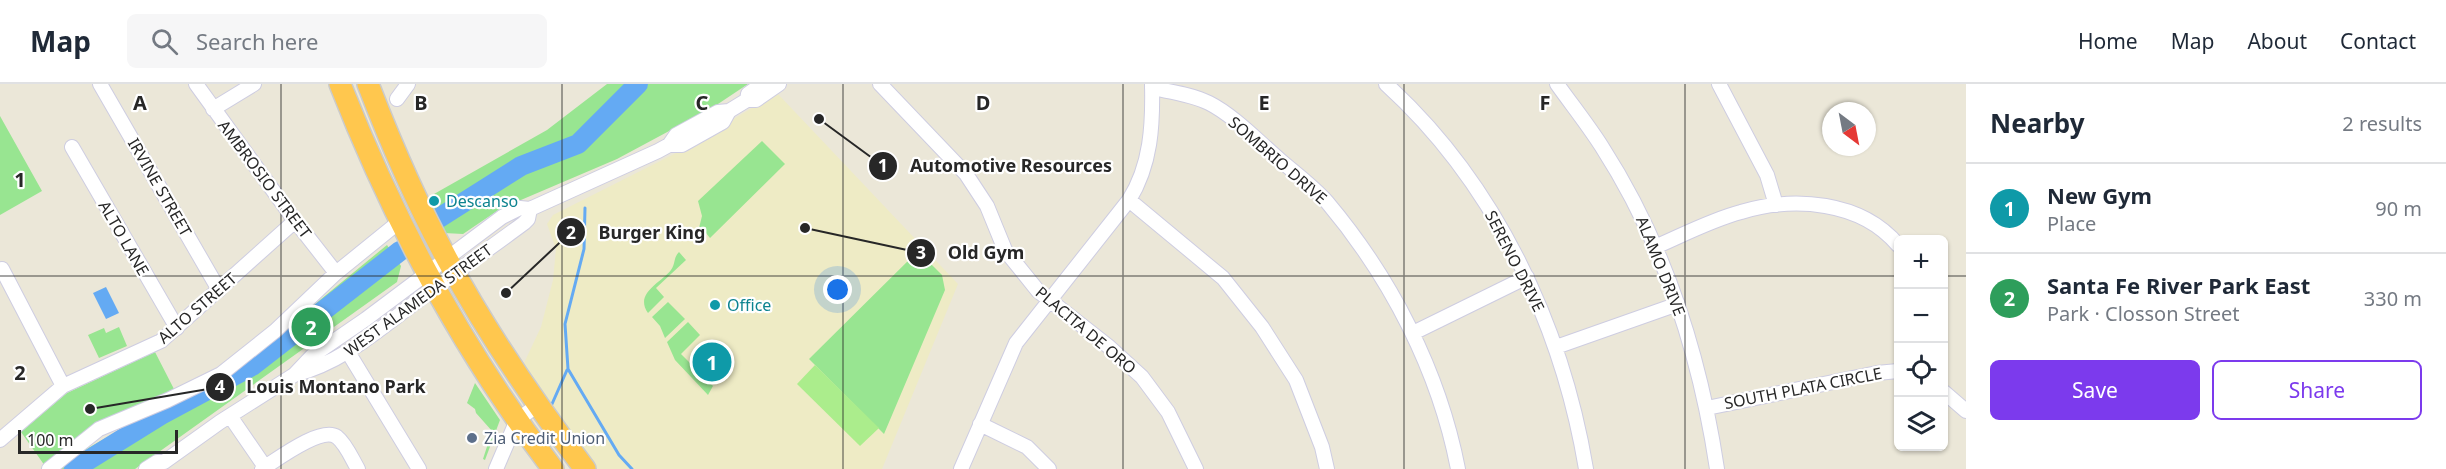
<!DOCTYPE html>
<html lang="en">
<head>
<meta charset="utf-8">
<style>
	body { margin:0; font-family:"Noto Sans",sans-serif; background:#f6f6f7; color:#1f2937 }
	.controls { position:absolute; right:18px; bottom:18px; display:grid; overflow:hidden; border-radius:9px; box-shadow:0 2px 4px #0004 }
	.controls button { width:54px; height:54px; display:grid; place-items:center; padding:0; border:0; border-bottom:2px solid #e0e1e3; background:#fff; color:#1f2937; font:30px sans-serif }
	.compass { position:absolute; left:1822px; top:18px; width:54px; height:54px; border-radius:50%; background:#fff; box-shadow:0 2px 4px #0004; rotate:148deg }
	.scale { position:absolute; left:18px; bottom:15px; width:160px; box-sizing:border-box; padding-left:6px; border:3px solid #272727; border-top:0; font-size:16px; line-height:21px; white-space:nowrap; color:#272727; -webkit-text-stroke:4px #fff; paint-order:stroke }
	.you { position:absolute; left:838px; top:206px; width:21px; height:21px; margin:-15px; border:4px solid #fff; border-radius:50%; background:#1a73e8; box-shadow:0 0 0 9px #1a73e833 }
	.badge { display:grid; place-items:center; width:39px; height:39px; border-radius:50%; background:#7c3aed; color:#fff; font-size:20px; font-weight:700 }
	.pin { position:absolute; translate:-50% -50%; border:3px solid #fff; box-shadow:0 2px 6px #0006 }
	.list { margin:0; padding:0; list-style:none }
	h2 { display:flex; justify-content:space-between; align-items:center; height:78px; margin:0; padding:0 24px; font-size:26px }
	h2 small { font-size:20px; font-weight:400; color:#747a83 }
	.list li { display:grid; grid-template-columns:39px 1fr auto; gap:18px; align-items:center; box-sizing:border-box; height:90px; padding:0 24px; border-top:2px solid #e0e1e3 }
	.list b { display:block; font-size:22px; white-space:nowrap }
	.list p { margin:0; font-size:20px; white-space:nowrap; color:#747a83 }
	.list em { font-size:20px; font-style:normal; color:#747a83 }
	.actions { display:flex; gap:12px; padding:18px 24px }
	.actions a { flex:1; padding:14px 0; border:2px solid #7c3aed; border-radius:9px; text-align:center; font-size:21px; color:#7c3aed }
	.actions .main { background:#7c3aed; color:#fff }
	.icon { flex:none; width:33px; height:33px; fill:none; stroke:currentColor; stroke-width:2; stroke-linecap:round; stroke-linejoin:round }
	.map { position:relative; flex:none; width:1966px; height:385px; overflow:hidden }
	header { display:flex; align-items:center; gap:36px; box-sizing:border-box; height:84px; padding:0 30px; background:#fff; border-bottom:2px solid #e0e1e3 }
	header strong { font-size:28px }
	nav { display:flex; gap:33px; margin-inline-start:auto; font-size:21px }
	.search { width:420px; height:54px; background:#f6f6f7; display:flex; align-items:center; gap:15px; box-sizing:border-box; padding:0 21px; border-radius:9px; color:#747a83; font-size:22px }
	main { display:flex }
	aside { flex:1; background:#fff }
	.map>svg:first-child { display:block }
	.education { fill:#eeebc5 }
	.green { fill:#98e591 }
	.pitch { fill:#abed8c }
	.water { fill:#64aaf3 }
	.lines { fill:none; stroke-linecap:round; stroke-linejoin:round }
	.stream { stroke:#64aaf3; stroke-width:3 }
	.river { stroke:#64aaf3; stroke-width:20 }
	.minor-casing { stroke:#cecde1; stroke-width:16 }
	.highway-casing { stroke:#cbcbcb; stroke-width:24 }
	.minor { stroke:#fff; stroke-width:14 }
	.highway { stroke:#ffc74e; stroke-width:21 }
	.grid { fill:none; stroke:#272727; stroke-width:1.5; stroke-opacity:0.55 }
	.culture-dot { fill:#0f9aa8; stroke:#fff; stroke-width:2 }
	.service-dot { fill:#5c6f8a; stroke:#fff; stroke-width:2 }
	.labels { text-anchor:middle; stroke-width:4.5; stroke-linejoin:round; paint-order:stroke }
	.street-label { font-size:16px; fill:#272727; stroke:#fff }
	.culture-label { font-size:16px; fill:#0d838f; stroke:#fff; text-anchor:start }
	.service-label { font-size:16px; fill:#4e5e75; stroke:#fff; text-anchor:start }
	.grid-label { font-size:20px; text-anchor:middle; font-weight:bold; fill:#272727; stroke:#fff; stroke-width:4.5; stroke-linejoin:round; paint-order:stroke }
	.leader { fill:none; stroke:#272727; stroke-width:2 }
	.callout-dot { fill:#272727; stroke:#fff; stroke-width:2 }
	.mark-label { font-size:18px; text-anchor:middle; font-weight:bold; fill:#fff }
	.callout-label { font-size:18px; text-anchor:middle; font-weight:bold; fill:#272727; stroke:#fff; stroke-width:4.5; stroke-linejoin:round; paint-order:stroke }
</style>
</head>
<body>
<header>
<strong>Map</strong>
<div class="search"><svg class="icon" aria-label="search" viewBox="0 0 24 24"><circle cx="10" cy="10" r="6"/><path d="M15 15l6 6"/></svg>Search here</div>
<nav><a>Home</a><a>Map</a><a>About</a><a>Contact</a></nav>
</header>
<main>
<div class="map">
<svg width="1966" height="385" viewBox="0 0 1966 385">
	<rect width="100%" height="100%" fill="#ebe7d8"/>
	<path class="education" d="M777,9L958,200L882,385H598L533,297L524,279L541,243L553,196L556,165L547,140L553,131L682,66Z"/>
	<path class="green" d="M607,0H748L712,24L617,75L500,125L463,150L444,149L431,122L434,110L547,46Z
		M0,32L42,107L0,131Z
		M762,57L785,80L710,154L706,149L702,152L698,148L702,132L698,117Z
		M387,161L401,182L397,198L135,385H58L83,367L125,343L227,292Z
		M918,167L942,191L945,206L884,350L809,275Z
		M679,168L686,176L656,204L664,213L648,229C634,209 661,199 671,186C676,179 673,174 679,168Z
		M668,218L685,235L665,254L660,242L652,233Z
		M688,238L700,251L681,270L713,302L708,311L675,276L667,258Z
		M119,243L127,262L99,274L88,251L104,244L106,249Z
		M155,268L175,307L45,382L21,348L67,309Z
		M475,299L500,336L485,376L483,375L492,347L476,329L475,325L467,319Z"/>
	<path class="pitch" d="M815,281L879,344L860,362L797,300Z"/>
	<path class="water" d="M106,203L119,229L106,235L93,209Z"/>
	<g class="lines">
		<path class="stream" d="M585,124L584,165L565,240L568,285L619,371L632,385
			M552,320L567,286"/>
		<path class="river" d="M439,134L521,82L578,60L638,0
			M74,385L161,331L252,282L400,167"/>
		<g class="minor-casing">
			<path id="minor" d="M100,0L219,206
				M196,0L293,134L336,189
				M880,0L966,90L987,122L1005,166L1038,207L1108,262L1142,293L1168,328L1196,385
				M1386,0C1495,99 1562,241 1586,385
				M1557,0C1572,21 1588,41 1602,63C1665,161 1700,271 1717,385
				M1719,0L1767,91L1776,121
				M1152,4C1171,8 1191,10 1209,19C1233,31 1259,58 1280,76C1295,89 1314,103 1327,118C1391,194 1439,287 1458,385
				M397,15L408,0
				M747,16L748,10L762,0
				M213,25L254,0
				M669,61H682L723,38L729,27L747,16H756L779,0
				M72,63L177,244
				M1129,116L1223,194L1262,243L1296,296L1322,363L1327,385
				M1655,163C1683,151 1711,136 1741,128C1794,112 1861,117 1898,161
				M2,185L63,302
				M1413,249L1527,193
				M1556,263L1678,220
				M348,268L419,385
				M294,291C344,278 379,245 420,215C454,189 489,165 524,139L528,135L530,125
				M1944,308L1966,327
				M1707,324L1877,289L1898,287
				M230,332L265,383L262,385
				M980,340L1027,363L1049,385
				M0,356L63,302L161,257L295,137
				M265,383C279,374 322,342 337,353C346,360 352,375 358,385
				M49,385L99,345L168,316L221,290L275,247L336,189L399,138
				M146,385L157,378H164L220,338L294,291L312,272L366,235L502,133L520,124L530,125L658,67L669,61L676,51L718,28L729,27
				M496,385L517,336L538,321
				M961,385L1016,259L1129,116C1151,81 1153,41 1152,0"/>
		</g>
		<g class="highway-casing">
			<path id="highway" d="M340,0C394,138 463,267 553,385
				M368,0C391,60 416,118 447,175C487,249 534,318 585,385"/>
		</g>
		<use href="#minor" class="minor"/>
		<use href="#highway" class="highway"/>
	</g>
	<path class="grid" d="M281,0V385M562,0V385M843,0V385M1123,0V385M1404,0V385M1685,0V385M0,192H1898M1944,192H1966"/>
	<g class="culture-dot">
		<circle cx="434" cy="117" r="6"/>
		<circle cx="715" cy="221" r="6"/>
	</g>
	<circle class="service-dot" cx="472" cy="354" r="6"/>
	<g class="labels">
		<g class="street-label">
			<text transform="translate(1278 76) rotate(41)" y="6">SOMBRIO DRIVE</text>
			<text transform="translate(265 95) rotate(53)" y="6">AMBROSIO STREET</text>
			<text transform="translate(160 103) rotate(60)" y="6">IRVINE STREET</text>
			<text transform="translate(124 154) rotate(60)" y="6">ALTO LANE</text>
			<text transform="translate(1515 177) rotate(63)" y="6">SERENO DRIVE</text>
			<text transform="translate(1661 182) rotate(68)" y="6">ALAMO DRIVE</text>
			<text transform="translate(418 216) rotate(-36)" y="6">WEST ALAMEDA STREET</text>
			<text transform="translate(197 224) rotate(-41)" y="6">ALTO STREET</text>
			<text transform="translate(1086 246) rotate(40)" y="6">PLACITA DE ORO</text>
			<text transform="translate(1803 304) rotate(-11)" y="6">SOUTH PLATA CIRCLE</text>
		</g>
		<g class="culture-label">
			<text x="446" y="123">Descanso</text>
			<text x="727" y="227">Office</text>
		</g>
		<g class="service-label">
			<text x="484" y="360">Zia Credit Union</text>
		</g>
	</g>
	<g class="grid-label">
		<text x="140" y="26">A</text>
		<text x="421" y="26">B</text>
		<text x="702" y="26">C</text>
		<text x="983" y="26">D</text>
		<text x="1264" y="26">E</text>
		<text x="1545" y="26">F</text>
		<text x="20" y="103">1</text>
		<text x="20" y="296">2</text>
	</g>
	<path class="leader" d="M819 35L883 82M506 209L571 148M805 144L921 169M90 325L220 303"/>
	<g class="callout-dot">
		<circle cx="819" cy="35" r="6"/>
		<circle cx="506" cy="209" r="6"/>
		<circle cx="805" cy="144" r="6"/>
		<circle cx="90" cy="325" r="6"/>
		<circle cx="883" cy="82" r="15"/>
		<circle cx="571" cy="148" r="15"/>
		<circle cx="921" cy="169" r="15"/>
		<circle cx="220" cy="303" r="15"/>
	</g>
	<g class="mark-label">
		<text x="883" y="88">1</text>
		<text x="571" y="155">2</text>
		<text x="921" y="175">3</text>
		<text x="220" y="309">4</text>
	</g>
	<g class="callout-label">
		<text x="1011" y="88">Automotive Resources</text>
		<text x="652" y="155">Burger King</text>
		<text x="986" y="175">Old Gym</text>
		<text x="336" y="309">Louis Montano Park</text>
	</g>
</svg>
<div class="controls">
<button>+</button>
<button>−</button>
<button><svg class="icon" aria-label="locate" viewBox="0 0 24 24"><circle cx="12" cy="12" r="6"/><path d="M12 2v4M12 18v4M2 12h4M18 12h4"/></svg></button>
<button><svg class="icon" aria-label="layers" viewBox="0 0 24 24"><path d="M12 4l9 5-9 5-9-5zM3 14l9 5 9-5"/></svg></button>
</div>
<svg class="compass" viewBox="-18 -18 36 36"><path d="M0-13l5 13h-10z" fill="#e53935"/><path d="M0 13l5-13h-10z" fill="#747a83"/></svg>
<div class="scale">100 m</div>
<div class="you"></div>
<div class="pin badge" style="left:712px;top:278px;background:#0f9aa8">1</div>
<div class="pin badge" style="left:311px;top:243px;background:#2e9e5b">2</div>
</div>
<aside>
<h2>Nearby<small>2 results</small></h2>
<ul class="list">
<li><span class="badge" style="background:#0f9aa8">1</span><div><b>New Gym</b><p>Place</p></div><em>90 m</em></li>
<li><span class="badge" style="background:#2e9e5b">2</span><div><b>Santa Fe River Park East</b><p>Park · Closson Street</p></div><em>330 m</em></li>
</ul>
<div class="actions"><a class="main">Save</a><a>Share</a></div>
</aside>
</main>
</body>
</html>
